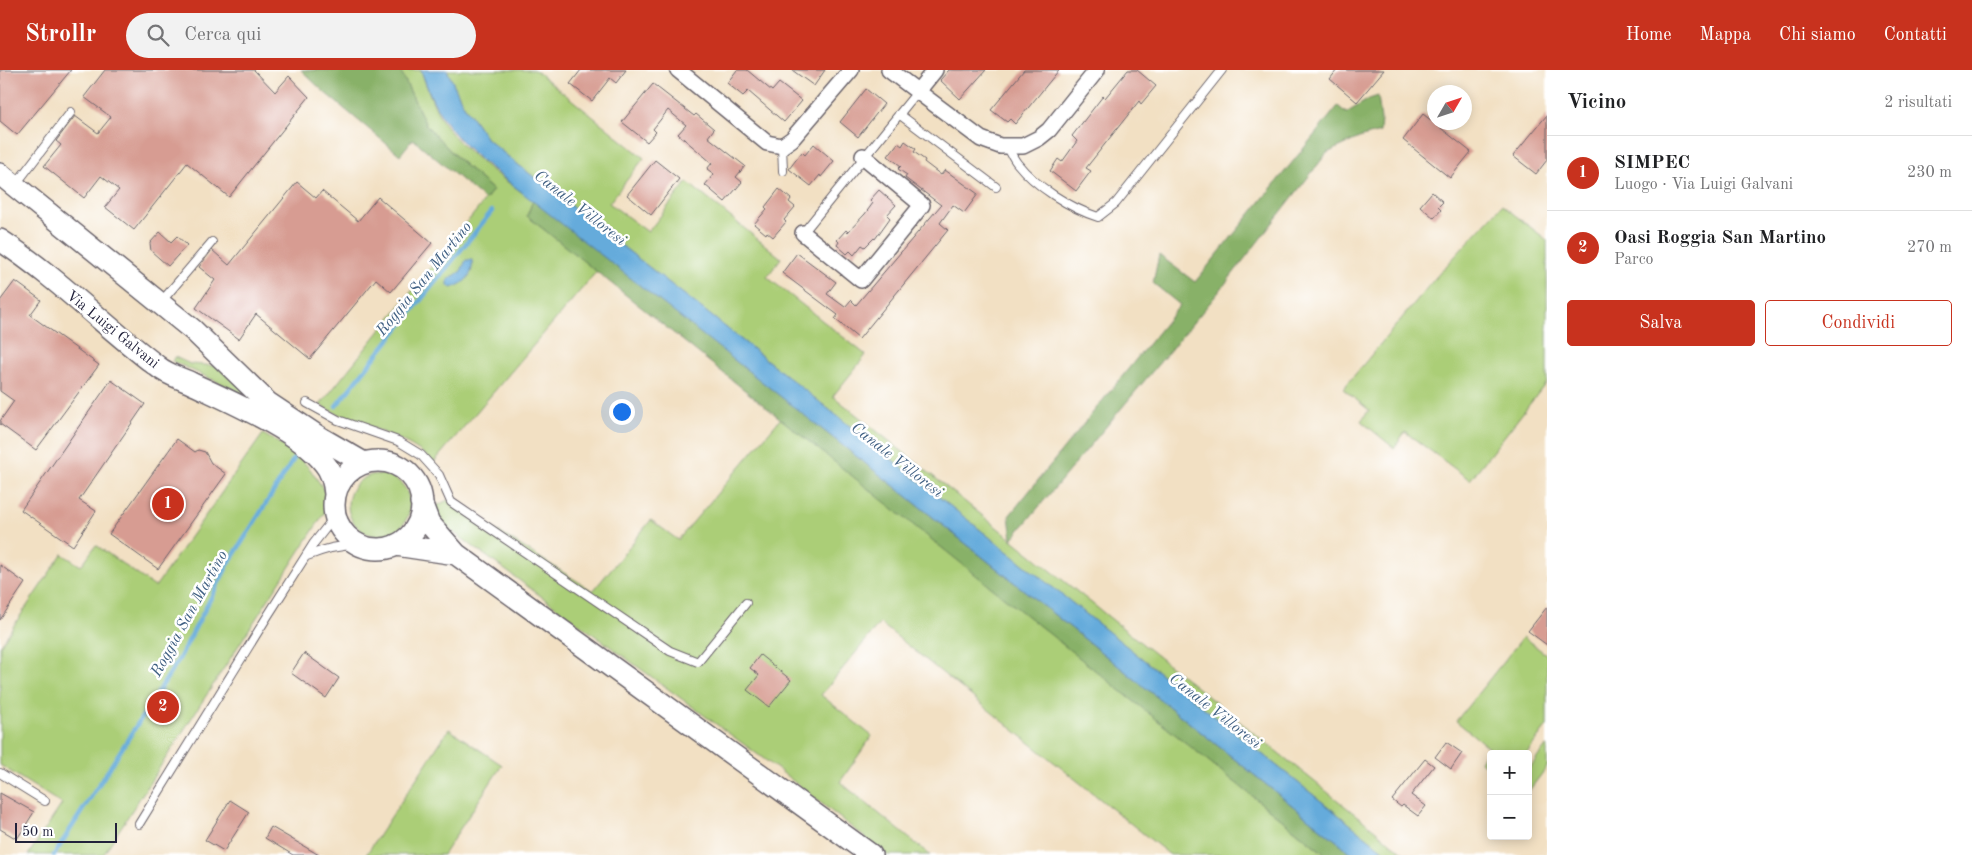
<!DOCTYPE html>
<html lang="it">
<head>
<meta charset="utf-8">
<style>
	body { margin:0; font-family:"Old Standard TT",serif; background:#f2f2f2; color:#202124 }
	.controls { position:absolute; right:15px; bottom:15px; display:grid; overflow:hidden; border-radius:5px; box-shadow:0 2px 12px #0003 }
	.controls button { width:45px; height:45px; display:grid; place-items:center; padding:0; border:0; border-bottom:1px solid #e0e0e0; background:#fff; color:#202124; font:25px sans-serif }
	.compass { position:absolute; left:1427px; top:15px; width:45px; height:45px; border-radius:50%; background:#fff; box-shadow:0 2px 12px #0003; rotate:51deg }
	.scale { position:absolute; left:15px; bottom:12px; width:102px; box-sizing:border-box; padding-left:5px; border:2px solid #22223b; border-top:0; font-size:14px; line-height:18px; white-space:nowrap; color:#22223b; -webkit-text-stroke:4px #fff; paint-order:stroke }
	.you { position:absolute; left:621px; top:341px; width:18px; height:18px; margin:-12px; border:4px solid #fff; border-radius:50%; background:#1a73e8; box-shadow:0 0 0 8px #1a73e833 }
	.badge { display:grid; place-items:center; width:32px; height:32px; border-radius:50%; background:#c8321e; color:#fff; font-size:16px; font-weight:700 }
	.pin { position:absolute; translate:-50% -50%; border:2px solid #fff; box-shadow:0 1px 5px #0006 }
	.list { margin:0; padding:0; list-style:none }
	h2 { display:flex; justify-content:space-between; align-items:center; height:65px; margin:0; padding:0 20px; font-size:21px }
	h2 small { font-size:16px; font-weight:400; color:#757577 }
	.list li { display:grid; grid-template-columns:32px 1fr auto; gap:15px; align-items:center; box-sizing:border-box; height:75px; padding:0 20px; border-top:1px solid #e0e0e0 }
	.list b { display:block; font-size:19px; white-space:nowrap }
	.list p { margin:0; font-size:16px; white-space:nowrap; color:#757577 }
	.list em { font-size:16px; font-style:normal; color:#757577 }
	.actions { display:flex; gap:10px; padding:15px 20px }
	.actions a { flex:1; padding:11px 0; border:1px solid #c8321e; border-radius:5px; text-align:center; font-size:18px; color:#c8321e }
	.actions .main { background:#c8321e; color:#fff }
	.icon { flex:none; width:28px; height:28px; fill:none; stroke:currentColor; stroke-width:2; stroke-linecap:round; stroke-linejoin:round }
	.map { position:relative; flex:none; width:1547px; height:785px; overflow:hidden }
	header { display:flex; align-items:center; gap:30px; box-sizing:border-box; height:70px; padding:0 25px; background:#c8321e; color:#fff }
	header strong { font-size:24px }
	nav { display:flex; gap:28px; margin-inline-start:auto; font-size:18px }
	.search { width:350px; height:45px; background:#f2f2f2; display:flex; align-items:center; gap:12px; box-sizing:border-box; padding:0 18px; border-radius:28px; color:#757577; font-size:19px }
	main { display:flex }
	aside { flex:1; background:#fff }
	.map>svg:first-child { display:block }
	.green { fill:#abce77; stroke:#667859 }
	.forest { fill:#88b168; stroke:#556a52 }
	.water { fill:#65abdb; stroke:#44668b }
	.lines { fill:none; stroke-linecap:round; stroke-linejoin:round }
	.stream { stroke:#65abdb; stroke-width:4.5 }
	.building { fill:#d79c92 }
	.lane-casing { stroke:#6b646b; stroke-width:10 }
	.street-casing { stroke:#6b646b; stroke-width:18 }
	.secondary-casing { stroke:#6b646b; stroke-width:24 }
	.lane { stroke:#fff; stroke-width:8 }
	.street { stroke:#fff; stroke-width:15 }
	.secondary { stroke:#fff; stroke-width:21 }
	.labels { text-anchor:middle; stroke-width:5; stroke-linejoin:round; paint-order:stroke }
	.street-label { font-size:15px; fill:#22223b; stroke:#fff }
	.water-label { font-size:16px; font-style:italic; fill:#406083; stroke:#fff }
</style>
</head>
<body>
<header>
<strong>Strollr</strong>
<div class="search"><svg class="icon" aria-label="search" viewBox="0 0 24 24"><circle cx="10" cy="10" r="6"/><path d="M15 15l6 6"/></svg>Cerca qui</div>
<nav><a>Home</a><a>Mappa</a><a>Chi siamo</a><a>Contatti</a></nav>
</header>
<main>
<div class="map">
<svg width="1547" height="785" viewBox="0 0 1547 785">
	<rect width="100%" height="100%" fill="#fff"/>
	<filter id="ink" filterUnits="userSpaceOnUse"><feTurbulence type="fractalNoise" baseFrequency=".02" numOctaves="2"/><feDisplacementMap in="SourceGraphic" scale="10" xChannelSelector="R" yChannelSelector="G"/><feConvolveMatrix kernelMatrix="1 2 1 2 8 2 1 2 1" color-interpolation-filters="sRGB"/></filter>
	<filter id="wash" filterUnits="userSpaceOnUse"><feTurbulence type="fractalNoise" baseFrequency=".0096" numOctaves="4" result="noise"/><feDisplacementMap in="SourceGraphic" scale="20" xChannelSelector="R" yChannelSelector="G"/><feGaussianBlur stdDeviation="1.12" result="paint"/><feColorMatrix in="noise" values="0 0 0 0 0 0 0 0 0 0 0 0 0 0 0 0 0 1.4 0 .05"/><feComposite in="paint" operator="in"/></filter>
	<g filter="url(#wash)">
		<rect width="100%" height="100%" fill="#f2e0c3"/>
		<path class="green" d="M400,0H421C426,16 432,32 440,47C461,82 501,107 533,130L527,146L597,201L434,392C401,362 358,357 320,335L493,120L458,89L426,55Z
			M447,0H535L644,88L609,133L648,162L687,112L781,188L767,207L866,285L833,326L1406,785H1389L714,248L511,89L487,69L463,34Z
			M1502,135L1547,170V312L1470,410L1405,362L1394,378L1361,351L1369,340L1343,319L1436,207Z
			M175,287L190,294L217,296L271,343L235,320L172,291Z
			M781,348L1326,785H1170L880,553L821,625L872,666L840,712L930,785H887L779,700L434,448L436,436L448,430L593,521L651,450L678,470Z
			M263,364L294,382L310,399L321,415L326,425L325,442L103,785H28L62,734L0,695V576L62,484L81,496L96,475L155,517Z
			M348 435a31 31 0 1 1 62 0a31 31 0 1 1-62 0Z
			M1523,567L1547,585V656L1526,684H1491V699L1480,692L1488,677L1456,651Z
			M449,659L502,695L443,785H366Z
			M1547,675V697L1528,722V700Z"/>
		<path class="forest" d="M301,0H400L426,55L458,89L493,120L485,130L413,69L400,85L324,22Z
			M1378,26L1381,49L1380,62L1359,68L1327,83L1218,223L1012,469L1009,446L1180,235L1153,213L1159,185L1195,212L1338,36L1346,43L1369,29Z
			M533,130L894,416L1354,785H1326L527,146Z"/>
		<path class="water" d="M421,0H447L463,34L487,69L511,89L714,248L1389,785H1354L894,416L477,87C446,57 435,41 421,0Z
			M466,190H472C474,205 465,214 451,218L448,215V210L461,201Z"/>
		<g class="lines">
			<path class="stream" d="M336,336L492,141
				M54,785L179,589L229,493L295,387"/>
		</g>
		<g id="blocks">
			<path class="building" d="M0,0H71L17,65L0,51Z
				M105,0H254L275,22L289,6L309,27L229,127L187,93L134,160L105,137L119,120L101,106L84,128L44,96L61,75L56,71L75,46L98,63L111,47L84,27Z
				M581,0H626L616,13L610,8L592,31L570,14Z
				M737,0H747L772,21L779,13L802,31L784,52L748,21L743,26L727,13Z
				M792,0H825L814,16Z
				M949,0H986L960,29L940,10Z
				M1024,0H1059L1015,54L1010,49L1007,52L991,40Z
				M1128,0H1137L1156,16L1141,34L1139,31L1086,98L1091,101L1076,121L1050,101L1058,89L1062,92L1077,71L1072,66L1103,26L1105,28Z
				M1337,0H1384L1357,32L1330,9Z
				M653,14L694,46L696,44L714,59L708,67L745,96L736,107L742,112L725,132L705,115L714,104L707,99L712,93L678,64L686,55L668,40L653,59L656,62L647,72L622,52Z
				M866,19L884,34L858,67L840,52Z
				M1423,44L1471,82L1450,108L1403,70Z
				M1547,45V90L1536,104L1513,86Z
				M905,71L916,79L914,82L925,90L924,92L941,105L945,100L978,124L964,143L953,135L940,153L948,160L859,269L835,249L838,245L782,203L797,183L836,212L827,224L845,237L851,230L856,235L941,135L905,108L907,105L898,99L901,96L888,86L898,73L902,76Z
				M814,74L834,91L821,107L820,105L811,116L789,99L802,82L805,85Z
				M655,90L679,109L651,145L627,125Z
				M297,112L316,128L322,121L358,151L378,127L432,173L391,222L376,209L310,289L256,244L239,269L196,238L215,210L199,197L212,180L229,195Z
				M779,119L791,129L789,132L795,137L784,150L786,152L773,167L767,162L766,164L754,154L767,139L765,137Z
				M879,120L896,135L887,145L890,148L875,169L874,168L865,177L862,175L854,185L850,181L847,184L837,175L839,172L837,170L846,160L848,162L865,144L873,133L870,130Z
				M1432,122L1443,132L1438,137L1441,140L1434,148L1420,136Z
				M160,162L171,172L177,166L187,175L168,196L151,181L150,173Z
				M15,211L41,230L30,245L99,295L36,380L0,354V351L14,331L0,321V231Z
				M111,310L145,334L79,430L96,441L73,476L21,440Z
				M177,369L195,382L198,380L205,382L211,393L226,404L158,499L109,464Z
				M0,495L25,513L0,550Z
				M1547,537V575L1528,561Z
				M304,583L339,608L326,628L291,603Z
				M760,585L791,610L769,637L747,620L759,605L750,598Z
				M1446,672L1462,683L1451,699L1435,687Z
				M1425,689L1434,696L1411,725L1426,736L1418,746L1403,735L1401,737L1392,730Z
				M0,723L34,742L17,769L0,759Z
				M230,730L249,742L224,781L205,770Z
				M271,757L319,785H293L265,768Z"/>
		</g>
	</g>
	<g filter="url(#ink)">
		<use href="#blocks" fill-opacity="0" stroke="#6b646b" stroke-width="1"/>
		<g class="lines">
			<g class="lane-casing">
				<path id="lane" d="M899,44L996,117
					M782,76L783,101
					M1007,76C1010,81 1013,88 1017,93C1035,116 1070,138 1098,147L1116,133L1222,0
					M16,114L71,42
					M803,163L918,21
					M161,232L212,172
					M307,333L338,350L398,371L421,385L439,405L451,432L670,581L698,592L746,533
					M307,486C326,478 342,474 362,475
					M0,703L45,731
					M139,754L267,547L314,473L329,454L335,443"/>
			</g>
			<g class="street-casing">
				<path id="street" d="M678,0L767,73L782,76L792,69L851,0
					M889,0L981,69L1000,76H1023L1039,68L1049,60L1097,0
					M918,21L935,0
					M803,163L861,210L922,135L863,86"/>
			</g>
			<g class="secondary-casing">
				<path id="secondary" d="M0,104L193,260L268,333L319,367L364,393
					M0,170C57,207 104,256 157,296C166,304 180,308 191,313C229,331 299,361 324,393C332,402 334,412 335,424
					M334 435a44 44 0 1 1 88 0a44 44 0 1 1-88 0Z
					M421,432L429,453L456,484L871,785
					M396,475L456,484"/>
			</g>
			<use href="#lane" class="lane"/>
			<use href="#street" class="street"/>
			<use href="#secondary" class="secondary"/>
		</g>
	</g>
	<g class="labels">
		<g class="street-label">
			<text transform="translate(113 259) rotate(39)" y="5">Via Luigi Galvani</text>
		</g>
		<g class="water-label">
			<text transform="translate(581 137) rotate(38)" y="6">Canale Villoresi</text>
			<text transform="translate(423 208) rotate(-51)" y="6">Roggia San Martino</text>
			<text transform="translate(898 389) rotate(38)" y="6">Canale Villoresi</text>
			<text transform="translate(188 543) rotate(-61)" y="6">Roggia San Martino</text>
			<text transform="translate(1216 640) rotate(38)" y="6">Canale Villoresi</text>
		</g>
	</g>
</svg>
<div class="controls">
<button>+</button>
<button>−</button>
</div>
<svg class="compass" viewBox="-18 -18 36 36"><path d="M0-13l5 13h-10z" fill="#e53935"/><path d="M0 13l5-13h-10z" fill="#757577"/></svg>
<div class="scale">50 m</div>
<div class="you"></div>
<div class="pin badge" style="left:168px;top:434px">1</div>
<div class="pin badge" style="left:163px;top:637px">2</div>
</div>
<aside>
<h2>Vicino<small>2 risultati</small></h2>
<ul class="list">
<li><span class="badge">1</span><div><b>SIMPEC</b><p>Luogo · Via Luigi Galvani</p></div><em>230 m</em></li>
<li><span class="badge">2</span><div><b>Oasi Roggia San Martino</b><p>Parco</p></div><em>270 m</em></li>
</ul>
<div class="actions"><a class="main">Salva</a><a>Condividi</a></div>
</aside>
</main>
</body>
</html>
